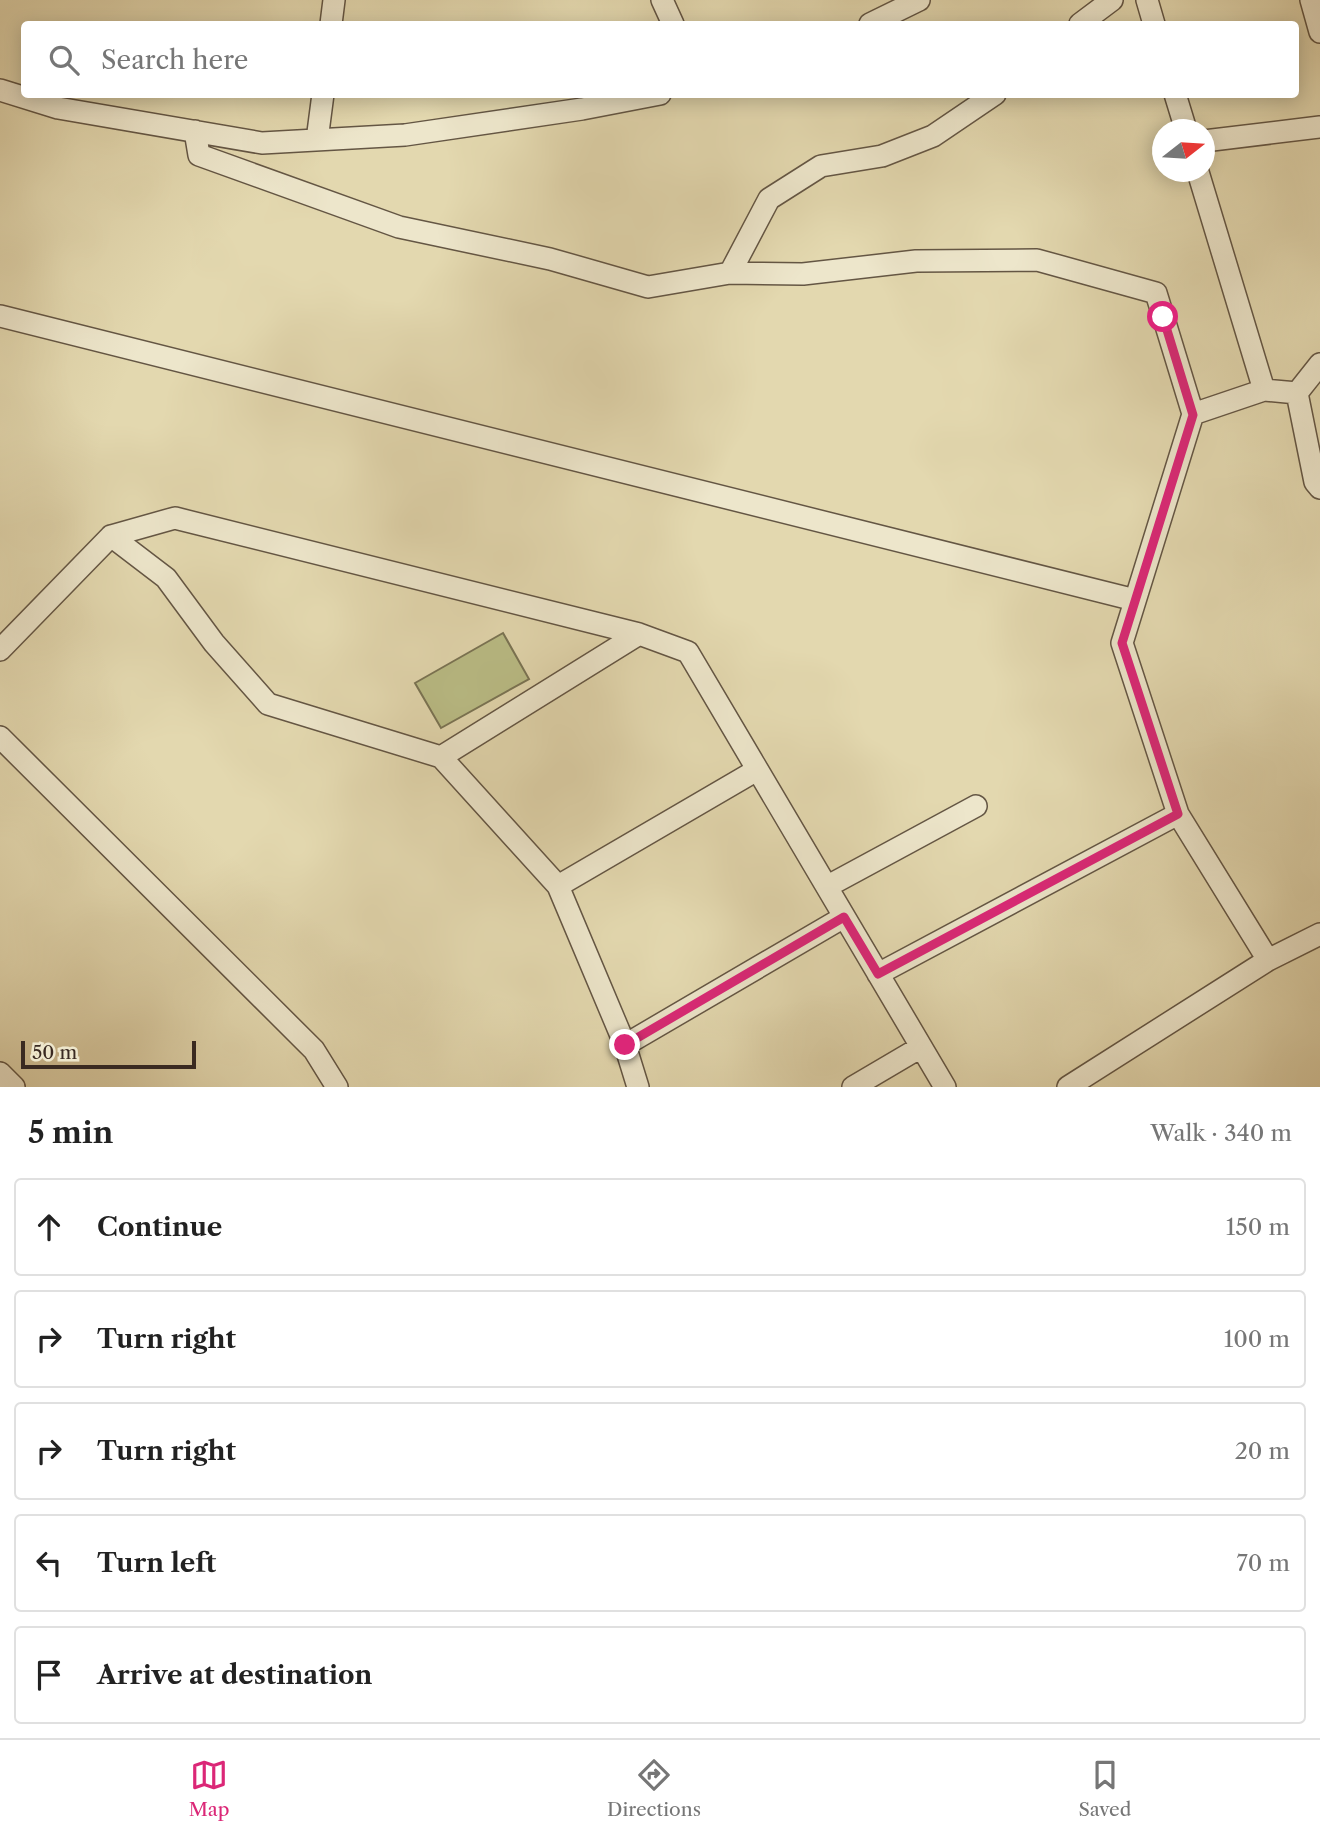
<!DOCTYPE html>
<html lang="en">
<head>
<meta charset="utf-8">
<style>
	body { margin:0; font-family:"Libre Caslon Text",serif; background:#f2f2f2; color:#222 }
	.compass { position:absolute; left:1152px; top:119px; width:63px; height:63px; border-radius:50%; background:#fff; box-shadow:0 4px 18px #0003; rotate:73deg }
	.scale { position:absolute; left:21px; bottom:18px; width:175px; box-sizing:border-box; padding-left:7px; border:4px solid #3a2a21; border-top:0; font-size:19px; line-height:24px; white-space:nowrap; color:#3a2a21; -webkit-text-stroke:5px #ede6cb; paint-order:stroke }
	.stop { position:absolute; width:21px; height:21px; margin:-16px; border:5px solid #db2777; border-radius:50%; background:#fff }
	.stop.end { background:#db2777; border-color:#fff; box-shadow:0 2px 7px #0008 }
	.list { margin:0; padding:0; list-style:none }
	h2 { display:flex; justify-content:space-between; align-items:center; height:91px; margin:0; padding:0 28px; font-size:30px }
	h2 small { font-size:23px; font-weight:400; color:#767676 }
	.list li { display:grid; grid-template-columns:46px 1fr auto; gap:21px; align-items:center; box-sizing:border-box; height:98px; margin:0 14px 14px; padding:0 14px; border:2px solid #e0e0e0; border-radius:7px }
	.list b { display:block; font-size:26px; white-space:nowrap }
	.list em { font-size:23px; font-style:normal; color:#767676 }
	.icon { flex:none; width:38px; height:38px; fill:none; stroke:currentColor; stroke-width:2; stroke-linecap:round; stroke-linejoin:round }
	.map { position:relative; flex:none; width:1320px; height:1087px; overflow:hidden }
	.search { position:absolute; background:#fff; box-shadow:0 4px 18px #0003; left:21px; right:21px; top:21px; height:77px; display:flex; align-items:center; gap:18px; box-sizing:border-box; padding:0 24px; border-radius:7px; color:#767676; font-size:26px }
	.sheet { height:651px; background:#fff }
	nav { display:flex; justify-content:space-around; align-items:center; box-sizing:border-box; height:98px; border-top:2px solid #e0e0e0; background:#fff; font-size:19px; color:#767676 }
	nav a { display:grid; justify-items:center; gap:4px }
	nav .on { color:#db2777 }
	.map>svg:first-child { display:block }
	.green { fill:#babd86; stroke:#7a7454; stroke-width:2 }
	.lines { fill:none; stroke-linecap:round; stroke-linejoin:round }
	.minor-casing { stroke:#645644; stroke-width:24 }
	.minor { stroke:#ede6cb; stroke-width:21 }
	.route { stroke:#db2777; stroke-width:9 }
</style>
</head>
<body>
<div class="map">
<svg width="1320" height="1087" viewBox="0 0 1320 1087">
	<rect width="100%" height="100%" fill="#e3d8af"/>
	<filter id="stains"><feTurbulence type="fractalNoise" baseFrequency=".00286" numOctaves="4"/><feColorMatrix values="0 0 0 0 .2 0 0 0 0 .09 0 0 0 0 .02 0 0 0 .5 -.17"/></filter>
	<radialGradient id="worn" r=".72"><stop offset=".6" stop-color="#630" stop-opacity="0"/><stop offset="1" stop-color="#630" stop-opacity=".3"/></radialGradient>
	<path class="green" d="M503,633L529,679L441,728L415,683Z"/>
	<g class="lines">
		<g class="minor-casing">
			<path id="minor" d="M662,0L673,24
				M1147,0L1154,24
				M1311,0L1320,32
				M331,24L334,0
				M870,24L919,0
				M1080,24L1112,0
				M0,90L58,108L262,143L405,135L582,109L660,94
				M1175,94L1186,130
				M195,131L199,155L399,227L550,259L648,287L730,273L803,274L916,261L1037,260L1156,293L1193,414L1122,643L1178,814L1268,960
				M317,140L323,94
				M1204,141L1320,127
				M1198,172L1264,390
				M730,273L769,199L821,166L882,156L933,136L995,94
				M0,316L1135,600
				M1297,393L1315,482L1320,488
				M1297,393L1320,364
				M1193,414L1264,390L1297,393
				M111,536L166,578L214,643L268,704L441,757L558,886L625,1045L638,1087
				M0,650L111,536L175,518L639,634L688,652L945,1087
				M0,737L314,1050L337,1087
				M441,757L639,634
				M558,886L757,770
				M828,886L976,806
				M878,974L1178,814
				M625,1045L844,917
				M0,1073L14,1087
				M853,1087L921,1047
				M1068,1087L1268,960L1320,934"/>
		</g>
		<use href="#minor" class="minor"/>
	</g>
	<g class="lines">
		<path class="route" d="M625,1045L844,917L878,974L1178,814L1122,643L1193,415L1163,317"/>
	</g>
	<rect width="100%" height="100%" filter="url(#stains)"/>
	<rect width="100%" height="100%" fill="url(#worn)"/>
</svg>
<svg class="compass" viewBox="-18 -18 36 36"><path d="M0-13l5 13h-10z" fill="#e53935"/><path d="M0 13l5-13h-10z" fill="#767676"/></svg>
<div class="scale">50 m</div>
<div class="stop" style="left:1163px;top:317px"></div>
<div class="stop end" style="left:625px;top:1045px"></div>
<div class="search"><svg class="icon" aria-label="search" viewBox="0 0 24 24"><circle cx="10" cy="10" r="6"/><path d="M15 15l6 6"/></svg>Search here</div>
</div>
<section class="sheet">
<h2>5 min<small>Walk · 340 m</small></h2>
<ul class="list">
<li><svg class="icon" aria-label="ahead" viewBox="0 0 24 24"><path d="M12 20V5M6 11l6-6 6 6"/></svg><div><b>Continue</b></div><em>150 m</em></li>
<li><svg class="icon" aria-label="right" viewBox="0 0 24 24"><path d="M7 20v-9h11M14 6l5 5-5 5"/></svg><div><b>Turn right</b></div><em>100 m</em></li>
<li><svg class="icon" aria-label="right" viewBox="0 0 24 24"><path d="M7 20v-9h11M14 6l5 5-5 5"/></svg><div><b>Turn right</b></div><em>20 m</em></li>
<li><svg class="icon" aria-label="left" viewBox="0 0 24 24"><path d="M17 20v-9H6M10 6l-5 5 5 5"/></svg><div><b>Turn left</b></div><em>70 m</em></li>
<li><svg class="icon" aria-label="arrive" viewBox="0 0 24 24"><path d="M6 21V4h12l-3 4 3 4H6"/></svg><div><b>Arrive at destination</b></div></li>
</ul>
</section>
<nav>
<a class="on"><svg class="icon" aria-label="map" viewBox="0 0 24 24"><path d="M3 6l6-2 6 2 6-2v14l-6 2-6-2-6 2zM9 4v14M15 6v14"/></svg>Map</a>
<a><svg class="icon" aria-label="directions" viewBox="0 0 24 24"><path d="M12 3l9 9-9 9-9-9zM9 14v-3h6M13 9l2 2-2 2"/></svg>Directions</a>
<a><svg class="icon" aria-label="saved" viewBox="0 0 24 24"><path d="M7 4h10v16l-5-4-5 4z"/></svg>Saved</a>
</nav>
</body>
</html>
